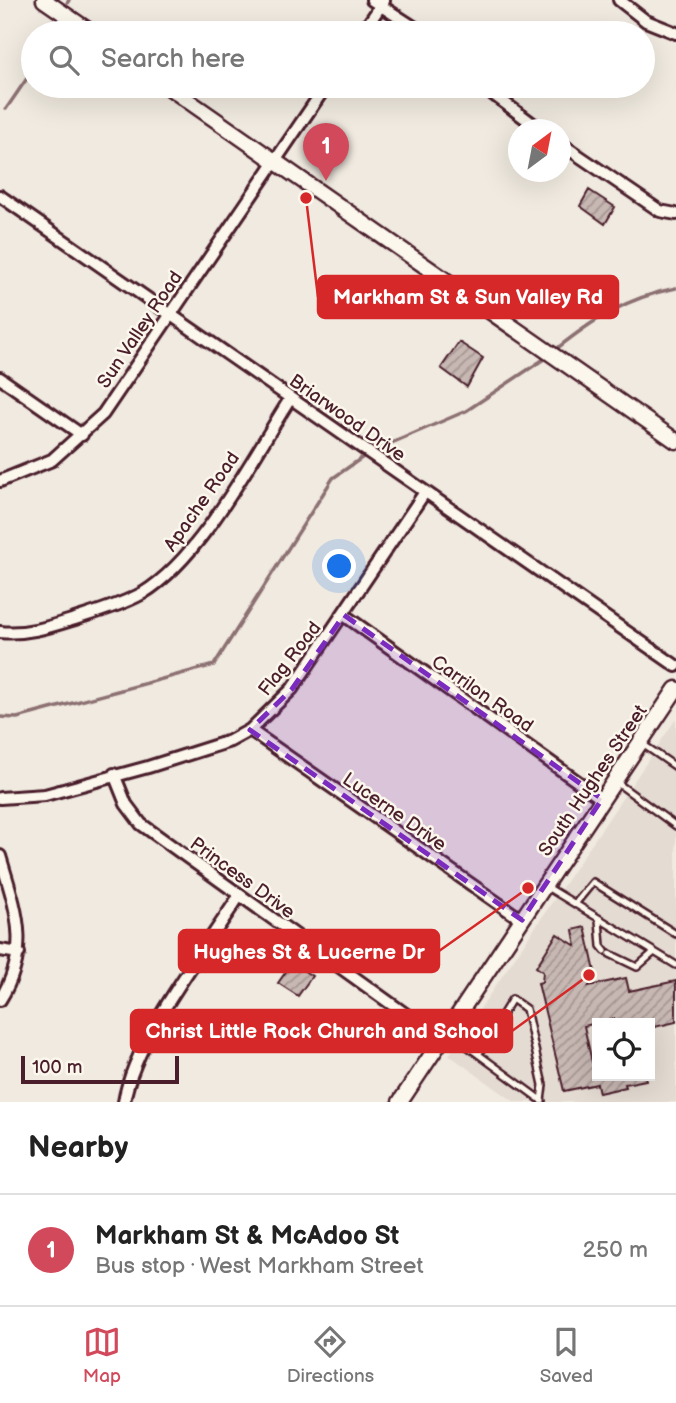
<!DOCTYPE html>
<html lang="en">
<head>
<meta charset="utf-8">
<style>
	body { margin:0; font-family:"Balsamiq Sans",sans-serif; background:#f2f2f2; color:#222 }
	.controls { position:absolute; right:21px; bottom:21px; display:grid; overflow:hidden; border-radius:0px; box-shadow:0 7px 28px #0002 }
	.controls button { width:63px; height:63px; display:grid; place-items:center; padding:0; border:0; border-bottom:2px solid #e0e0e0; background:#fff; color:#222; font:35px sans-serif }
	.compass { position:absolute; left:508px; top:119px; width:63px; height:63px; border-radius:50%; background:#fff; box-shadow:0 7px 28px #0002; rotate:32deg }
	.scale { position:absolute; left:21px; bottom:18px; width:158px; box-sizing:border-box; padding-left:7px; border:4px solid #4a1f2b; border-top:0; font-size:19px; line-height:24px; white-space:nowrap; color:#4a1f2b; -webkit-text-stroke:5px #fbf7ec; paint-order:stroke }
	.you { position:absolute; left:340px; top:567px; width:24px; height:24px; margin:-18px; border:5px solid #fff; border-radius:50%; background:#1a73e8; box-shadow:0 0 0 10px #1a73e833 }
	.badge { display:grid; place-items:center; width:46px; height:46px; border-radius:50%; background:#d1495b; color:#fff; font-size:23px; font-weight:700 }
	.pin { position:absolute; translate:-50% -58px; filter:drop-shadow(0 2px 4px #0008) }
	.pin::after { content:''; position:absolute; top:37px; width:24px; height:21px; background:inherit; clip-path:polygon(0 0,100% 0,50% 100%) }
	.list { margin:0; padding:0; list-style:none }
	h2 { display:flex; justify-content:space-between; align-items:center; height:91px; margin:0; padding:0 28px; font-size:30px }
	h2 small { font-size:23px; font-weight:400; color:#767676 }
	.list li { display:grid; grid-template-columns:46px 1fr auto; gap:21px; align-items:center; box-sizing:border-box; height:112px; padding:0 28px; border-top:2px solid #e0e0e0 }
	.list b { display:block; font-size:26px; white-space:nowrap }
	.list p { margin:0; font-size:23px; white-space:nowrap; color:#767676 }
	.list em { font-size:23px; font-style:normal; color:#767676 }
	.icon { flex:none; width:38px; height:38px; fill:none; stroke:currentColor; stroke-width:2; stroke-linecap:round; stroke-linejoin:round }
	.map { position:relative; flex:none; width:676px; height:1102px; overflow:hidden }
	.search { position:absolute; background:#fff; box-shadow:0 7px 28px #0002; left:21px; right:21px; top:21px; height:77px; display:flex; align-items:center; gap:18px; box-sizing:border-box; padding:0 24px; border-radius:38px; color:#767676; font-size:26px }
	.sheet { height:203px; background:#fff }
	nav { display:flex; justify-content:space-around; align-items:center; box-sizing:border-box; height:98px; border-top:2px solid #e0e0e0; background:#fff; font-size:19px; color:#767676 }
	nav a { display:grid; justify-items:center; gap:4px }
	nav .on { color:#d1495b }
	.map>svg:first-child { display:block }
	.built { fill:#e4dbd2; fill-rule:evenodd }
	.lines { fill:none; stroke-linecap:round; stroke-linejoin:round }
	.stream { stroke:#8c6f72; stroke-width:3.5 }
	.building { fill:url(#building-hatch); stroke:#4a1f2b; stroke-width:2 }
	.lane-casing { stroke:#4a1f2b; stroke-width:10 }
	.street-casing { stroke:#4a1f2b; stroke-width:16 }
	.secondary-casing { stroke:#4a1f2b; stroke-width:19 }
	.lane { stroke:#fbf7ec; stroke-width:5 }
	.street { stroke:#fbf7ec; stroke-width:10 }
	.secondary { stroke:#fbf7ec; stroke-width:14 }
	.marked { fill:#7b2cbf; fill-opacity:0.2; stroke:#7b2cbf; stroke-width:5; stroke-dasharray:14 9; stroke-linejoin:round }
	.labels { text-anchor:middle; stroke-width:5; stroke-linejoin:round; paint-order:stroke }
	.street-label { font-size:19px; fill:#4a1f2b; stroke:#fbf7ec }
	.leader { fill:none; stroke:#d62828; stroke-width:2.5 }
	.callout-dot { fill:#d62828; stroke:#fbf7ec; stroke-width:2.5 }
	.callout { fill:#d62828; stroke:#d62828; stroke-width:2.5 }
	.callout-label { font-size:21px; text-anchor:middle; font-weight:bold; fill:#fff }
</style>
</head>
<body>
<div class="map">
<svg width="676" height="1102" viewBox="0 0 676 1102">
	<defs>
		<pattern id="building-hatch" width="6" height="6" patternUnits="userSpaceOnUse" patternTransform="scale(1.75)"><rect width="6" height="6" fill="#c8b8b3"/><path d="M-1 1l2-2M0 6l6-6M5 7l2-2" fill="none" stroke="#a49592"/></pattern>
	</defs>
	<rect width="100%" height="100%" fill="#f0eae0"/>
	<filter id="ink" filterUnits="userSpaceOnUse"><feTurbulence type="fractalNoise" baseFrequency=".0143" numOctaves="2"/><feDisplacementMap in="SourceGraphic" scale="14" xChannelSelector="R" yChannelSelector="G"/><feConvolveMatrix kernelMatrix="1 2 1 2 8 2 1 2 1" color-interpolation-filters="sRGB"/></filter>
	<g filter="url(#ink)">
		<path class="built" d="M676,719V1102H515L449,1055ZM597,1023H650V1076H597Z"/>
		<g class="lines">
			<path class="stream" d="M63,10L69,0
				M49,33L60,17
				M6,109L30,74L33,63
				M555,350C594,319 626,298 676,288
				M373,451L466,411L547,357
				M0,717L17,718L214,665L333,478L366,455"/>
		</g>
		<path class="building" d="M589,190L615,207L605,224L580,206Z
			M459,342L483,358L467,387L441,368Z
			M585,927L596,976L589,986L626,978L629,991L676,981V1022L650,1028V1023H614V1019L584,1026L592,1062L597,1061V1076H645L646,1080L625,1084L626,1087L599,1093L597,1084L564,1091L538,983L542,982L543,972L536,967L557,934L576,946L573,930Z
			M292,963L312,976L298,996L278,983Z"/>
		<g class="lines">
			<g class="lane-casing">
				<path id="lane" d="M641,743L676,767
					M616,782L676,826
					M547,887L676,965
					M575,904L593,882L676,934
					M599,920L601,946L605,951
					M610,954L637,967L653,953
					M448,1032L542,1101
					M479,1053L512,999L526,1009L543,1085L541,1101"/>
			</g>
			<g class="street-casing">
				<path id="street" d="M372,0L423,33
					M619,0L646,21L676,33
					M362,33L384,1
					M482,86L541,130
					M560,143L660,211L676,214
					M0,196L676,666
					M0,378L82,435
					M0,481L52,460L103,414L326,86
					M344,615L602,799
					M0,632C27,635 52,626 78,618C100,611 123,604 143,593C202,557 252,458 290,399
					M250,730L522,920
					M114,774L126,804L141,824L440,1039
					M0,798L45,795L148,767L230,741L250,730L292,689L425,492
					M0,856C16,910 32,948 0,1000
					M0,950L19,953
					M124,1102C134,1039 204,951 239,896"/>
			</g>
			<g class="secondary-casing">
				<path id="secondary" d="M44,0L92,33
					M167,86L676,441
					M400,1102L676,689"/>
			</g>
			<use href="#lane" class="lane"/>
			<use href="#street" class="street"/>
			<use href="#secondary" class="secondary"/>
		</g>
	</g>
	<path class="marked" d="M344,615L602,799L522,920L250,730L292,689Z"/>
	<g class="labels">
		<g class="street-label">
			<text transform="translate(139 329) rotate(-56)" y="7">Sun Valley Road</text>
			<text transform="translate(348 417) rotate(35)" y="7">Briarwood Drive</text>
			<text transform="translate(201 501) rotate(-55)" y="7">Apache Road</text>
			<text transform="translate(289 658) rotate(-52)" y="7">Flag Road</text>
			<text transform="translate(483 693) rotate(35)" y="7">Carrilon Road</text>
			<text transform="translate(592 780) rotate(-56)" y="7">South Hughes Street</text>
			<text transform="translate(395 811) rotate(35)" y="7">Lucerne Drive</text>
			<text transform="translate(243 877) rotate(36)" y="7">Princess Drive</text>
		</g>
	</g>
	<path class="leader" d="M306 198L318 297M528 888L439 951M589 975L512 1031"/>
	<g class="callout-dot">
		<circle cx="306" cy="198" r="7"/>
		<circle cx="528" cy="888" r="7"/>
		<circle cx="589" cy="975" r="7"/>
	</g>
	<g class="callout">
		<rect x="318" y="276" width="300" height="42" rx="7"/>
		<rect x="179" y="930" width="260" height="42" rx="7"/>
		<rect x="131" y="1010" width="381" height="42" rx="7"/>
	</g>
	<g class="callout-label">
		<text x="468" y="304">Markham St &amp; Sun Valley Rd</text>
		<text x="309" y="959">Hughes St &amp; Lucerne Dr</text>
		<text x="322" y="1038">Christ Little Rock Church and School</text>
	</g>
</svg>
<div class="controls">
<button><svg class="icon" aria-label="locate" viewBox="0 0 24 24"><circle cx="12" cy="12" r="6"/><path d="M12 2v4M12 18v4M2 12h4M18 12h4"/></svg></button>
</div>
<svg class="compass" viewBox="-18 -18 36 36"><path d="M0-13l5 13h-10z" fill="#e53935"/><path d="M0 13l5-13h-10z" fill="#767676"/></svg>
<div class="scale">100 m</div>
<div class="you"></div>
<div class="pin badge" style="left:326px;top:181px">1</div>
<div class="search"><svg class="icon" aria-label="search" viewBox="0 0 24 24"><circle cx="10" cy="10" r="6"/><path d="M15 15l6 6"/></svg>Search here</div>
</div>
<section class="sheet">
<h2>Nearby<small></small></h2>
<ul class="list">
<li><span class="badge">1</span><div><b>Markham St &amp; McAdoo St</b><p>Bus stop · West Markham Street</p></div><em>250 m</em></li>
</ul>
</section>
<nav>
<a class="on"><svg class="icon" aria-label="map" viewBox="0 0 24 24"><path d="M3 6l6-2 6 2 6-2v14l-6 2-6-2-6 2zM9 4v14M15 6v14"/></svg>Map</a>
<a><svg class="icon" aria-label="directions" viewBox="0 0 24 24"><path d="M12 3l9 9-9 9-9-9zM9 14v-3h6M13 9l2 2-2 2"/></svg>Directions</a>
<a><svg class="icon" aria-label="saved" viewBox="0 0 24 24"><path d="M7 4h10v16l-5-4-5 4z"/></svg>Saved</a>
</nav>
</body>
</html>
